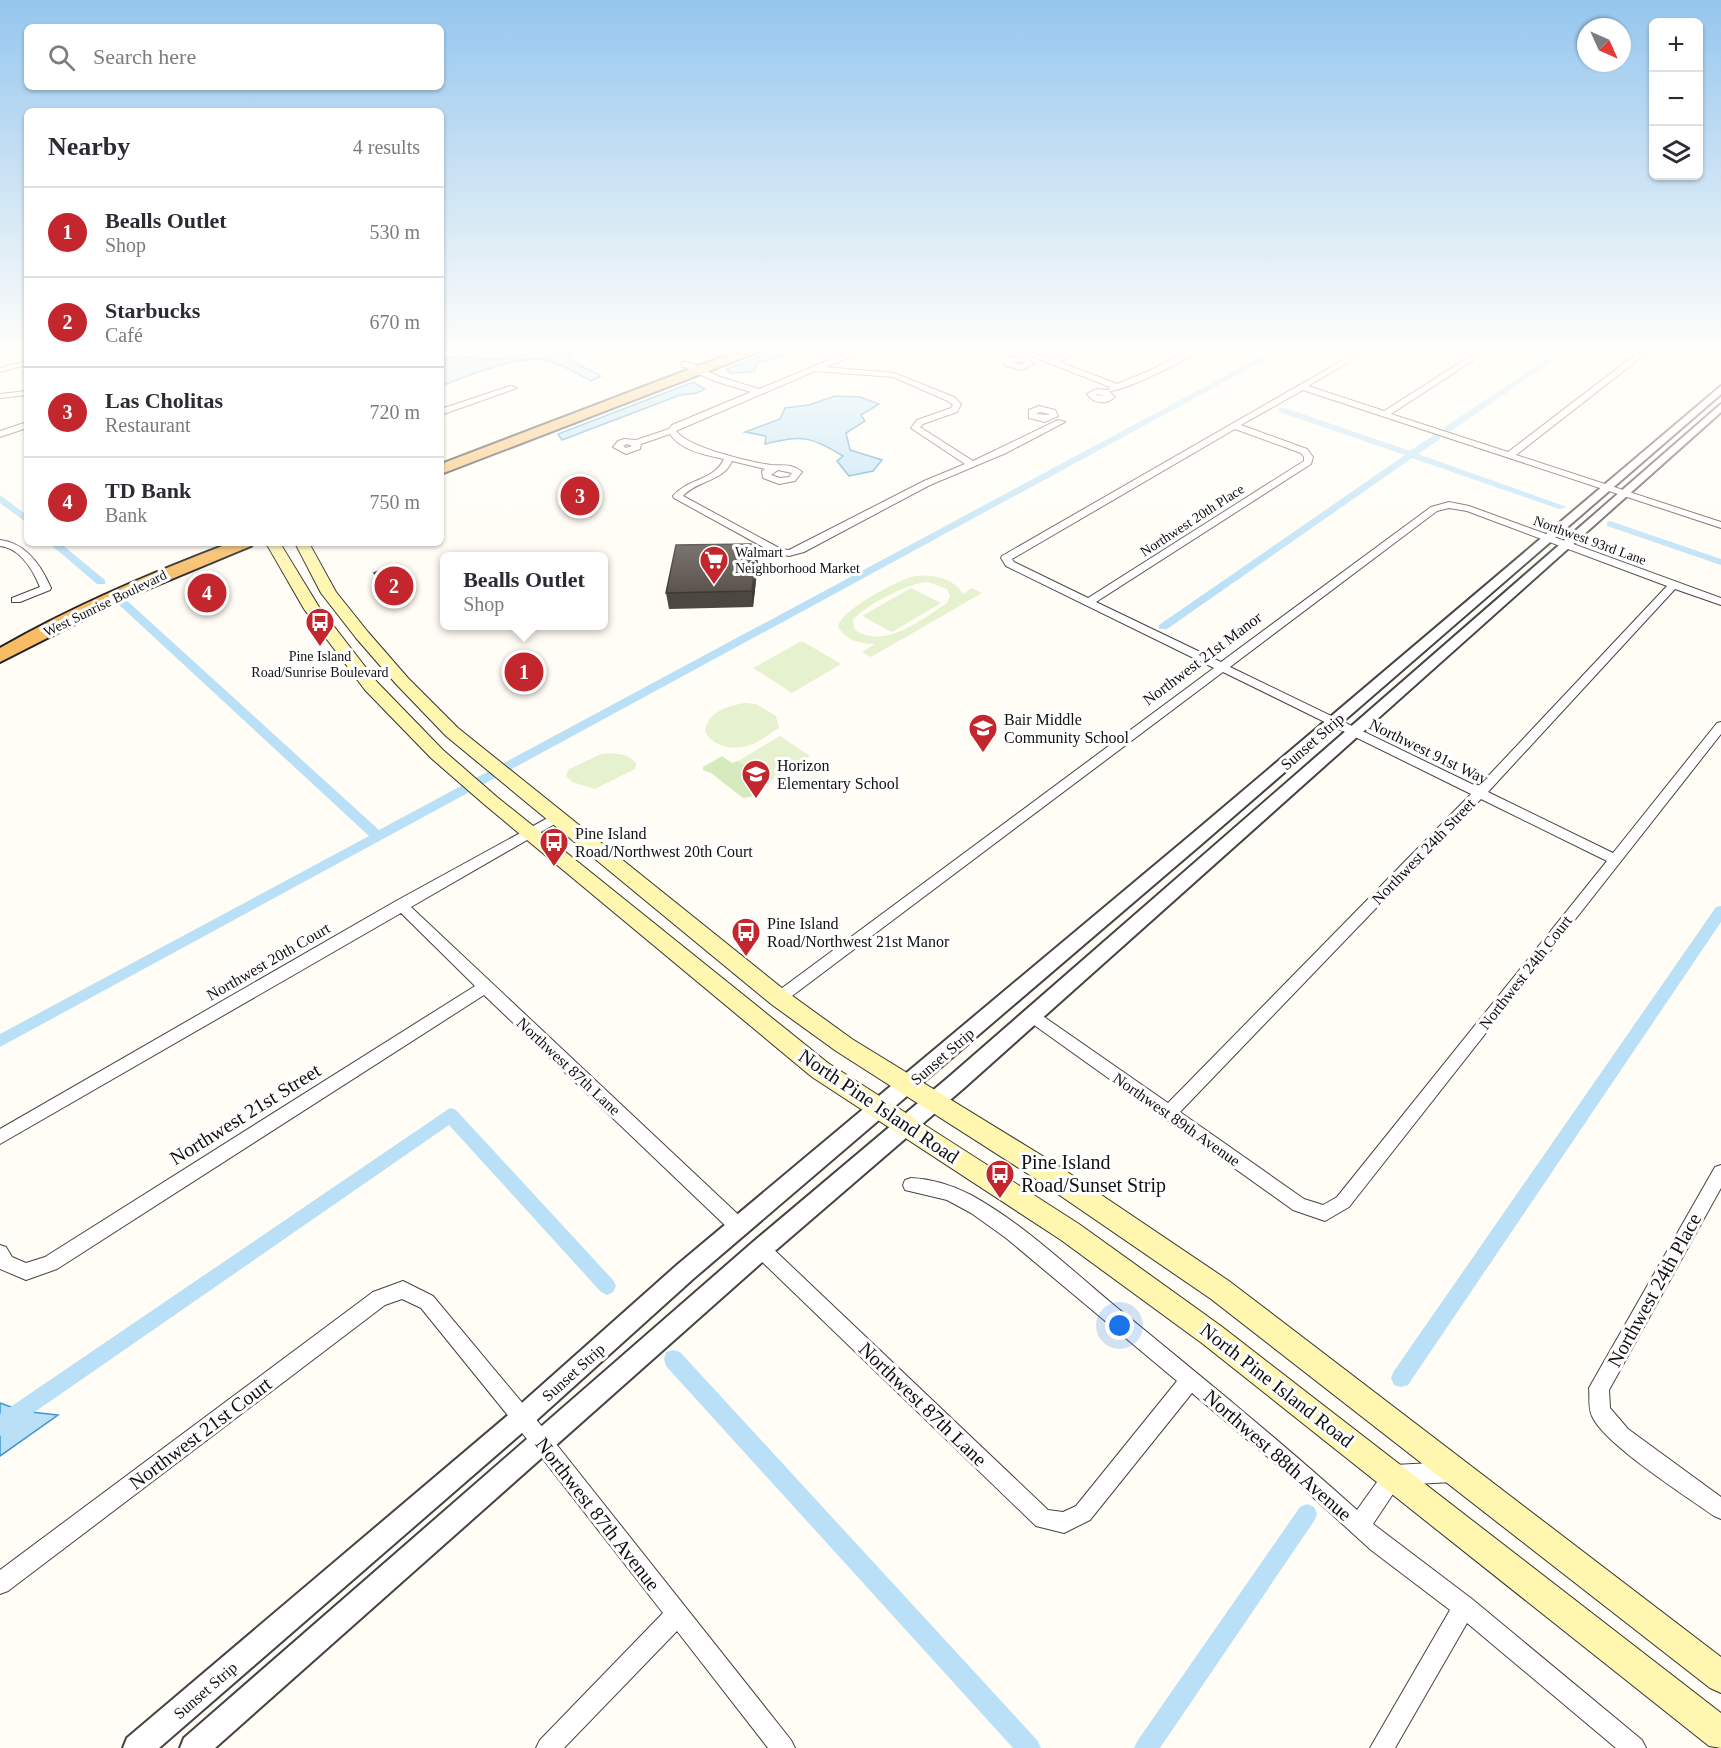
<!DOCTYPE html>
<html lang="en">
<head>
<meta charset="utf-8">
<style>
	body { margin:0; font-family:Georgia,serif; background:#f7f7f7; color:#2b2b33 }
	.controls { position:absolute; right:18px; top:18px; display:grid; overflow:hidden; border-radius:9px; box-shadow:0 2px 4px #0004 }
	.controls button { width:54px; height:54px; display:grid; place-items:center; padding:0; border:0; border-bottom:2px solid #e1e1e2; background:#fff; color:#2b2b33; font:30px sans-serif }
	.compass { position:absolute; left:1577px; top:18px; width:54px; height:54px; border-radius:50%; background:#fff; box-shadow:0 2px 4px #0004; rotate:135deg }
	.you { position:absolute; left:1120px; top:1326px; width:21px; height:21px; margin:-15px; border:4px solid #fff; border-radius:50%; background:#1a73e8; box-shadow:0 0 0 9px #1a73e833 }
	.badge { display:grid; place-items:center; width:39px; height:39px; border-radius:50%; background:#c4262e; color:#fff; font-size:20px; font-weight:700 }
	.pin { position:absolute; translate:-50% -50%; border:3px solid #fff; box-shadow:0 2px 6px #0006 }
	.popup { position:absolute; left:440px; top:552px; width:168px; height:78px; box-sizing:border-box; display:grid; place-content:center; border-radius:9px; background:#fff; filter:drop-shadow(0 2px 4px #0005); font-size:20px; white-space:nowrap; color:#7c7c81 }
	.popup b { font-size:22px; color:#2b2b33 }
	.popup::after { content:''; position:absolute; left:50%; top:100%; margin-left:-12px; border:12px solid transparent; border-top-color:#fff }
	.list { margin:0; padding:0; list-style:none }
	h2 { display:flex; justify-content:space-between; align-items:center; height:78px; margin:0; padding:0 24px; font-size:26px }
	h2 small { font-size:20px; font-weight:400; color:#7c7c81 }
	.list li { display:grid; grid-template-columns:39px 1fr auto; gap:18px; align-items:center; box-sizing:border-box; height:90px; padding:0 24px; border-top:2px solid #e1e1e2 }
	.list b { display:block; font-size:22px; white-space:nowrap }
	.list p { margin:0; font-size:20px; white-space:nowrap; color:#7c7c81 }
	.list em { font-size:20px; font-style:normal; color:#7c7c81 }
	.icon { flex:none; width:33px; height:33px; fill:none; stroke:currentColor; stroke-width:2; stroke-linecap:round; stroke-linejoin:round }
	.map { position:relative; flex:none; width:1721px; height:1748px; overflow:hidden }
	.search { position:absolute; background:#fff; box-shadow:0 2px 4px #0004; left:24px; top:24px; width:420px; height:66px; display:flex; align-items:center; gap:15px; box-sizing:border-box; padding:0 21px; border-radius:9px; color:#7c7c81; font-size:22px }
	.panel { position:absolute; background:#fff; box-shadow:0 2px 4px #0004; left:24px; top:108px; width:420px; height:438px; border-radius:9px }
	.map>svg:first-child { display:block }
	.green { fill:#d5ebbd }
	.pitch { fill:#e6f2cf; fill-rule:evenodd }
	.water { fill:#b9e0f7; stroke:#3f96cf; stroke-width:1.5 }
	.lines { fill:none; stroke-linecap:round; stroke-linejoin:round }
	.canal { fill:#b9e0f7; fill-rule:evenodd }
	.minor-casing { stroke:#444; stroke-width:2 }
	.tertiary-casing { stroke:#444; stroke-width:4 }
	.secondary-casing { stroke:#333; stroke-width:2 }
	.trunk-casing { stroke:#222; stroke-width:4 }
	.minor { fill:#fff; fill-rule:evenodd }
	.tertiary { fill:#fff; fill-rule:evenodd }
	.secondary { fill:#fff6b0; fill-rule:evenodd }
	.trunk { fill:#f7bc64; fill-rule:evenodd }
	.wall { fill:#4d4742 }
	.shaded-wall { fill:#3f3936 }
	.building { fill:#5a524d; stroke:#3f3936; stroke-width:1.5 }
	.labels { text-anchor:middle; stroke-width:6; stroke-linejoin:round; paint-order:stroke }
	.far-street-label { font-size:14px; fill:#111; stroke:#fff }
	.far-poi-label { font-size:14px; fill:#111; stroke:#fff; text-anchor:start }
	.street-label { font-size:16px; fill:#111; stroke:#fff }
	.poi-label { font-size:16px; fill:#111; stroke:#fff; text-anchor:start }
	.near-street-label { font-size:20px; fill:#111; stroke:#fff }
	.near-poi-label { font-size:20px; fill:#111; stroke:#fff; text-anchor:start }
</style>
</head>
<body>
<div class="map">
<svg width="1721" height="1748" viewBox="0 0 1721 1748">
	<rect width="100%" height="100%" fill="#fffdf5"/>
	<path class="green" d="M722,756L732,763L738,761L760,776L755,780L766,788L750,797L743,798L711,773L703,770V767Z"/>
	<path class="pitch" d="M914,576C932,574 953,577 963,594L972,588L982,593L871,657L862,652L875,644C860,644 846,640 838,627C840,610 897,581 914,576ZM928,582L947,589L950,596L947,603C922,619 885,650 855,630L853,620C864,606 910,582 928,582Z
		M911,588L941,603L892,632L862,616Z
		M802,641L841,664L792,693L753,668Z
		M745,703L756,704L776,716L779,728C770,733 760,742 750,745C734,751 712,747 705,731C709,711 727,706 745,703Z
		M780,736L810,756L769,782L738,761Z
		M601,754C613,753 628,753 636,763L635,769L595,789L572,782L566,776L569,769Z"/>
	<path class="water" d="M542,348H569L570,360L601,376L591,381C578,374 563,365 549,361C521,353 467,376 441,386V359C457,354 468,357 484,359C502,360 525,356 542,348Z
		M782,348H800L770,360L758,362L754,372L730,373L727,369Z
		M693,382L705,389L697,393L680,395L562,440L558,434Z
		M835,396L860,397L879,404L861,415L865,421L846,433L850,450L882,460L873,471L849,476L837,461L843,456C809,436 803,435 765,444L766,436L745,432L780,419L785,408L809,405Z
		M0,1403L22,1411L58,1415L0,1456Z"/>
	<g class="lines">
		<path class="canal" d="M1277,348H1287L0,1047V1034L369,836L116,602V598H124L379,830Z
			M1562,348H1571L1451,431H1445V427Z
			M1279,408H1285L1410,451L1434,435H1440V439L1418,454L1567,507L1559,509L1412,458L1167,629H1159V625L1405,455L1279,412Z
			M0,495L27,515V523L0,503Z
			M1610,521L1721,559V565L1607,526V522Z
			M49,543H60L105,580V584H97Z
			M1721,906V922L1408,1385L1401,1387L1394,1385L1391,1378L1394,1371L1716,907Z
			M450,1108L456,1110L613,1280L616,1286L613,1292L607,1295L601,1292L449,1125L0,1436V1414Z
			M673,1350L680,1352L1037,1740L1041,1748H1013L666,1366L664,1359L666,1352Z
			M1307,1504L1314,1507L1317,1514L1314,1521L1160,1748H1134L1138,1740L1300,1507Z"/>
		<g class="minor-casing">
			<path id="minor" d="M845,348H853V351H862V348H870V352L854,356L825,367L894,373L954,397L961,404L957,412L923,424L920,427L973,461L1058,420L1065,422L1006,453L930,485L804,552L789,556L774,553L674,498L673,496C687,479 715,480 724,459C706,455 681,451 670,434L641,444L640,449L626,454L613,447L618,441L624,439L636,440L669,429L672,425L751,392L714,381L682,366V362H688L720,377L759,389L846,353ZM815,371L893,377L948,401L953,405L951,408L917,420L911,428L965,464L924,481L789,550L781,549L683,496C697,480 723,482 732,461L765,469L762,471L763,478L779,484L795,481L802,472C791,463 783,466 771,465C750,462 689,448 676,431ZM627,444L632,446L626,448L623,446ZM778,470L792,473L789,477L780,478L771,475Z
				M1011,348H1022L1053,360L1077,348H1087L1060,362L1117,384L1153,369L1193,348H1203C1189,359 1126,391 1109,391L1115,397C1106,405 1094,404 1087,394L1096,389L1109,390L1110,387ZM1097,394L1106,396L1096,395Z
				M1364,348H1373L1308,386L1384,411L1483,348H1492L1391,414L1508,452L1644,348H1653L1516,455L1721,522V528L1303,390L1241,425L1307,449L1313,457L1311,464L1096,602L1221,662L1431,507L1449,502L1469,506L1721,598V605L1675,589L1488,792L1613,853L1717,723L1721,722V734L1349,1207L1325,1221L1293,1210L1027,1020L1024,1016L1027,1012L1032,1010L1037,1012L1168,1103L1471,794L1223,672L784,1002L779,1004L774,1002L772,998L774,994L1214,668L1006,566L1001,558L1002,556ZM1235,429L1301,453L1304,457V461L1088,598L1014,562L1012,559ZM1449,508L1467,511L1667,586L1478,787L1230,667L1437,511ZM1481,799L1607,861L1337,1197L1323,1205L1304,1199L1180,1112Z
				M1016,357L1029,358L1033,364L1021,370L1005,366L1004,364L1008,358ZM1014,362H1024V363L1020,365Z
				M27,361V365L0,372V368Z
				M510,386L517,388L441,415V409Z
				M27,391V395L0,398V394Z
				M1039,406L1055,410L1058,416L1045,422L1029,418V410ZM1040,412L1049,414V415L1036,414Z
				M27,422V428L0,437V431Z
				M0,540C26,543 41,565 51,588L50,590L20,602H12V598L40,587C33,570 20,548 0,546Z
				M555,814L561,818L560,821L411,907L744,1220L747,1226L744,1232L738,1234L732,1232L484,995L57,1269L26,1280L0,1269V1245L6,1247L12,1257L26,1263L45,1257L475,986L401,913L0,1144V1129L396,901Z
				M1721,1165V1188L1609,1390L1610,1408L1628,1429L1721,1497V1519L1714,1516C1686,1496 1604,1444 1592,1416C1588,1408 1590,1397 1589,1388L1715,1167Z
				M911,1178C932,1179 952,1185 971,1195C1024,1224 1069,1268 1115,1306C1197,1373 1278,1439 1357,1510L1387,1468L1394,1465L1452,1462L1459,1465L1462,1472L1459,1479L1452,1482L1399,1485L1373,1524L1472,1599L1642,1740L1646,1748H1616L1467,1623L1395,1748H1370L1450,1610L1371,1550L1283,1470L1192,1393L1090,1520L1064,1533L1036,1526L755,1255L752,1249L755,1243L761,1241L767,1243L1048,1510L1063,1512L1076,1506L1177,1381L1006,1238L971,1213L947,1200L905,1190L903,1185L905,1180Z
				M403,1281L433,1296L549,1435L791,1740L795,1748H768L677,1631L564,1748H536L540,1740L663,1613L535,1449L421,1308L402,1299L385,1305L8,1591L0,1594V1570L373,1292Z"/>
		</g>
		<g class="tertiary-casing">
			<path id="tertiary" d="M1721,386V394L1204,842L693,1279L530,1426L159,1748H123L127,1738L514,1410L677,1265L1192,834Z
				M1721,404V412L964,1088L769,1256L215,1748H180L184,1738L753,1242L950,1076Z"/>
		</g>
		<g class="secondary-casing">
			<path id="secondary" d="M266,543H280L319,607L377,682L443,750L497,797L828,1063L1079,1224L1221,1326L1721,1713V1748L1709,1746L1203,1344L1061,1240L812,1077L485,805L431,758L365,690L304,609Z
				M295,543H309L336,592L368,632L408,678L458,728L787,992L852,1039L1054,1163L1229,1281L1721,1657V1693L1710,1688L1211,1299L1036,1179L836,1051L771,1004L446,736L396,684L356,638L321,593Z"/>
		</g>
		<g class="trunk-casing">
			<path id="trunk" d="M745,348H762L761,351L441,474V464Z
				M230,543H253L251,546L126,598L0,662V648C73,606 151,573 230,543Z"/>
		</g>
		<use href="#minor" class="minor"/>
		<use href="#tertiary" class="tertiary"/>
		<use href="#secondary" class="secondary"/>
		<use href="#trunk" class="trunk"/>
	</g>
	<path class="wall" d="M758,563L753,607L669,609L666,593Z
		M374,573L406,575L410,587L392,595L378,585Z"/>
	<path class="shaded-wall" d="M757,548L758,563L753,607L752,591Z
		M406,575L410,587L392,595L388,583Z"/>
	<path class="building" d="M751,544L757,548L752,591L666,593L676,545Z
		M393,565L406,575L388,583L374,573Z"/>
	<linearGradient id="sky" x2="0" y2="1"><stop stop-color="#95c6ee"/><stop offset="0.59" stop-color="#fffefa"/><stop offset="1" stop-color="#fffefa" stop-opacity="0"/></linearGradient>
	<rect width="1721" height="593" fill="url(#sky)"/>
	<defs>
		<g id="supermarket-pin" transform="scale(1.5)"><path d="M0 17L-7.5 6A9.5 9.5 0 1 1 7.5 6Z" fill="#c4262e" stroke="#fff"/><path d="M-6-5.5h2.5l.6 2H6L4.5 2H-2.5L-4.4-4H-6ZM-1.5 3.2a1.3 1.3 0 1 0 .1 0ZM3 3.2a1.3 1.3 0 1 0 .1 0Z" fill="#fff"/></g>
		<g id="bus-pin" transform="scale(1.5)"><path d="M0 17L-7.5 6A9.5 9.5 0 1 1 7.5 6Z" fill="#c4262e" stroke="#fff"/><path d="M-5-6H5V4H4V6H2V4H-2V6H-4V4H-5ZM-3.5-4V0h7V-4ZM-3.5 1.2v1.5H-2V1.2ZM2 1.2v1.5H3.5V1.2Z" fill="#fff"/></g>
		<g id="school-pin" transform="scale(1.5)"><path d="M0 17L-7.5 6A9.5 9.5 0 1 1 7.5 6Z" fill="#c4262e" stroke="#fff"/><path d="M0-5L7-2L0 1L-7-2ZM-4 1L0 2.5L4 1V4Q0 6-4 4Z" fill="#fff"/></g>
	</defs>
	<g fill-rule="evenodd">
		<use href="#supermarket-pin" x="714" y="560"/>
		<use href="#bus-pin" x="320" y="622"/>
		<use href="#school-pin" x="983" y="728"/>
		<use href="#school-pin" x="756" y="774"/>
		<use href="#bus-pin" x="554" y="842"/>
		<use href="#bus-pin" x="746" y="932"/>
		<use href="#bus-pin" x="1000" y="1174"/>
	</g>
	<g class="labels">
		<g class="far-street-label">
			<text transform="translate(1192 520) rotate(-33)" y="5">Northwest 20th Place</text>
			<text transform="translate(1590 540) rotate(20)" y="5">Northwest 93rd Lane</text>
			<text transform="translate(105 603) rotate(-26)" y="5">West Sunrise Boulevard</text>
		</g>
		<g class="far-poi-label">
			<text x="735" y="557">Walmart<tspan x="735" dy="16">Neighborhood Market</tspan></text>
			<text x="320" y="661" text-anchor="middle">Pine Island<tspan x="320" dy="16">Road/Sunrise Boulevard</tspan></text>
		</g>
		<g class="street-label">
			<text transform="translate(1202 658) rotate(-37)" y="6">Northwest 21st Manor</text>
			<text transform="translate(1312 741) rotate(-41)" y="6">Sunset Strip</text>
			<text transform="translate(1429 751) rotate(26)" y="6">Northwest 91st Way</text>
			<text transform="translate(1423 851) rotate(-46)" y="6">Northwest 24th Street</text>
			<text transform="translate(268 961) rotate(-30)" y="6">Northwest 20th Court</text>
			<text transform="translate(1525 972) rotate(-52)" y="6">Northwest 24th Court</text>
			<text transform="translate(942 1056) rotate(-41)" y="6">Sunset Strip</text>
			<text transform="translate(569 1066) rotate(43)" y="6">Northwest 87th Lane</text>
			<text transform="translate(1177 1119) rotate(35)" y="6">Northwest 89th Avenue</text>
			<text transform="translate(573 1372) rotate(-42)" y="6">Sunset Strip</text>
			<text transform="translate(205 1690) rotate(-41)" y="6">Sunset Strip</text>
		</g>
		<g class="poi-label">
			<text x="1004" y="725">Bair Middle<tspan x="1004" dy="18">Community School</tspan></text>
			<text x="777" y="771">Horizon<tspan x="777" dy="18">Elementary School</tspan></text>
			<text x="575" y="839">Pine Island<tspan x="575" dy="18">Road/Northwest 20th Court</tspan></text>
			<text x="767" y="929">Pine Island<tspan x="767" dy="18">Road/Northwest 21st Manor</tspan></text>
		</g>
		<g class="near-street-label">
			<text transform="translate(879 1106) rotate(34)" y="7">North Pine Island Road</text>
			<text transform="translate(245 1114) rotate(-32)" y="7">Northwest 21st Street</text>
			<text transform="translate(1654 1290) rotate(-61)" y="7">Northwest 24th Place</text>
			<text transform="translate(1277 1385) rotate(38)" y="7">North Pine Island Road</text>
			<text transform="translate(923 1404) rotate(44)" y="7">Northwest 87th Lane</text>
			<text transform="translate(200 1433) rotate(-37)" y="7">Northwest 21st Court</text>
			<text transform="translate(1278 1455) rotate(41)" y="7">Northwest 88th Avenue</text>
			<text transform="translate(598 1514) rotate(52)" y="7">Northwest 87th Avenue</text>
		</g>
		<g class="near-poi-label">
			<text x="1021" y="1169">Pine Island<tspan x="1021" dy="23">Road/Sunset Strip</tspan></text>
		</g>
	</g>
</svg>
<div class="controls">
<button>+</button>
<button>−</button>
<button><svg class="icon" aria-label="layers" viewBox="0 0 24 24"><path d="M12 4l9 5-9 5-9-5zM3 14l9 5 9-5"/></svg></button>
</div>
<svg class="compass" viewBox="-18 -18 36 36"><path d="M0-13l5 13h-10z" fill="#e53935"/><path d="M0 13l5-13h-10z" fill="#7c7c81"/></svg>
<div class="you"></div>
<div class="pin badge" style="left:524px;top:672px">1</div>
<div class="popup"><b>Bealls Outlet</b>Shop</div>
<div class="pin badge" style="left:394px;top:586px">2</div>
<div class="pin badge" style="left:580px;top:496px">3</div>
<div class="pin badge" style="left:207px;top:593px">4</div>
<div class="search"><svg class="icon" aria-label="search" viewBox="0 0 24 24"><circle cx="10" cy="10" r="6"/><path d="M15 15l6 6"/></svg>Search here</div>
<section class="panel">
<h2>Nearby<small>4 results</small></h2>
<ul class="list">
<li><span class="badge">1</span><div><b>Bealls Outlet</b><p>Shop</p></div><em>530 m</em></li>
<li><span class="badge">2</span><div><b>Starbucks</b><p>Café</p></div><em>670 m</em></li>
<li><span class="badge">3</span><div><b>Las Cholitas</b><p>Restaurant</p></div><em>720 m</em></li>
<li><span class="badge">4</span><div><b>TD Bank</b><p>Bank</p></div><em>750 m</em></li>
</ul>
</section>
</div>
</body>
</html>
